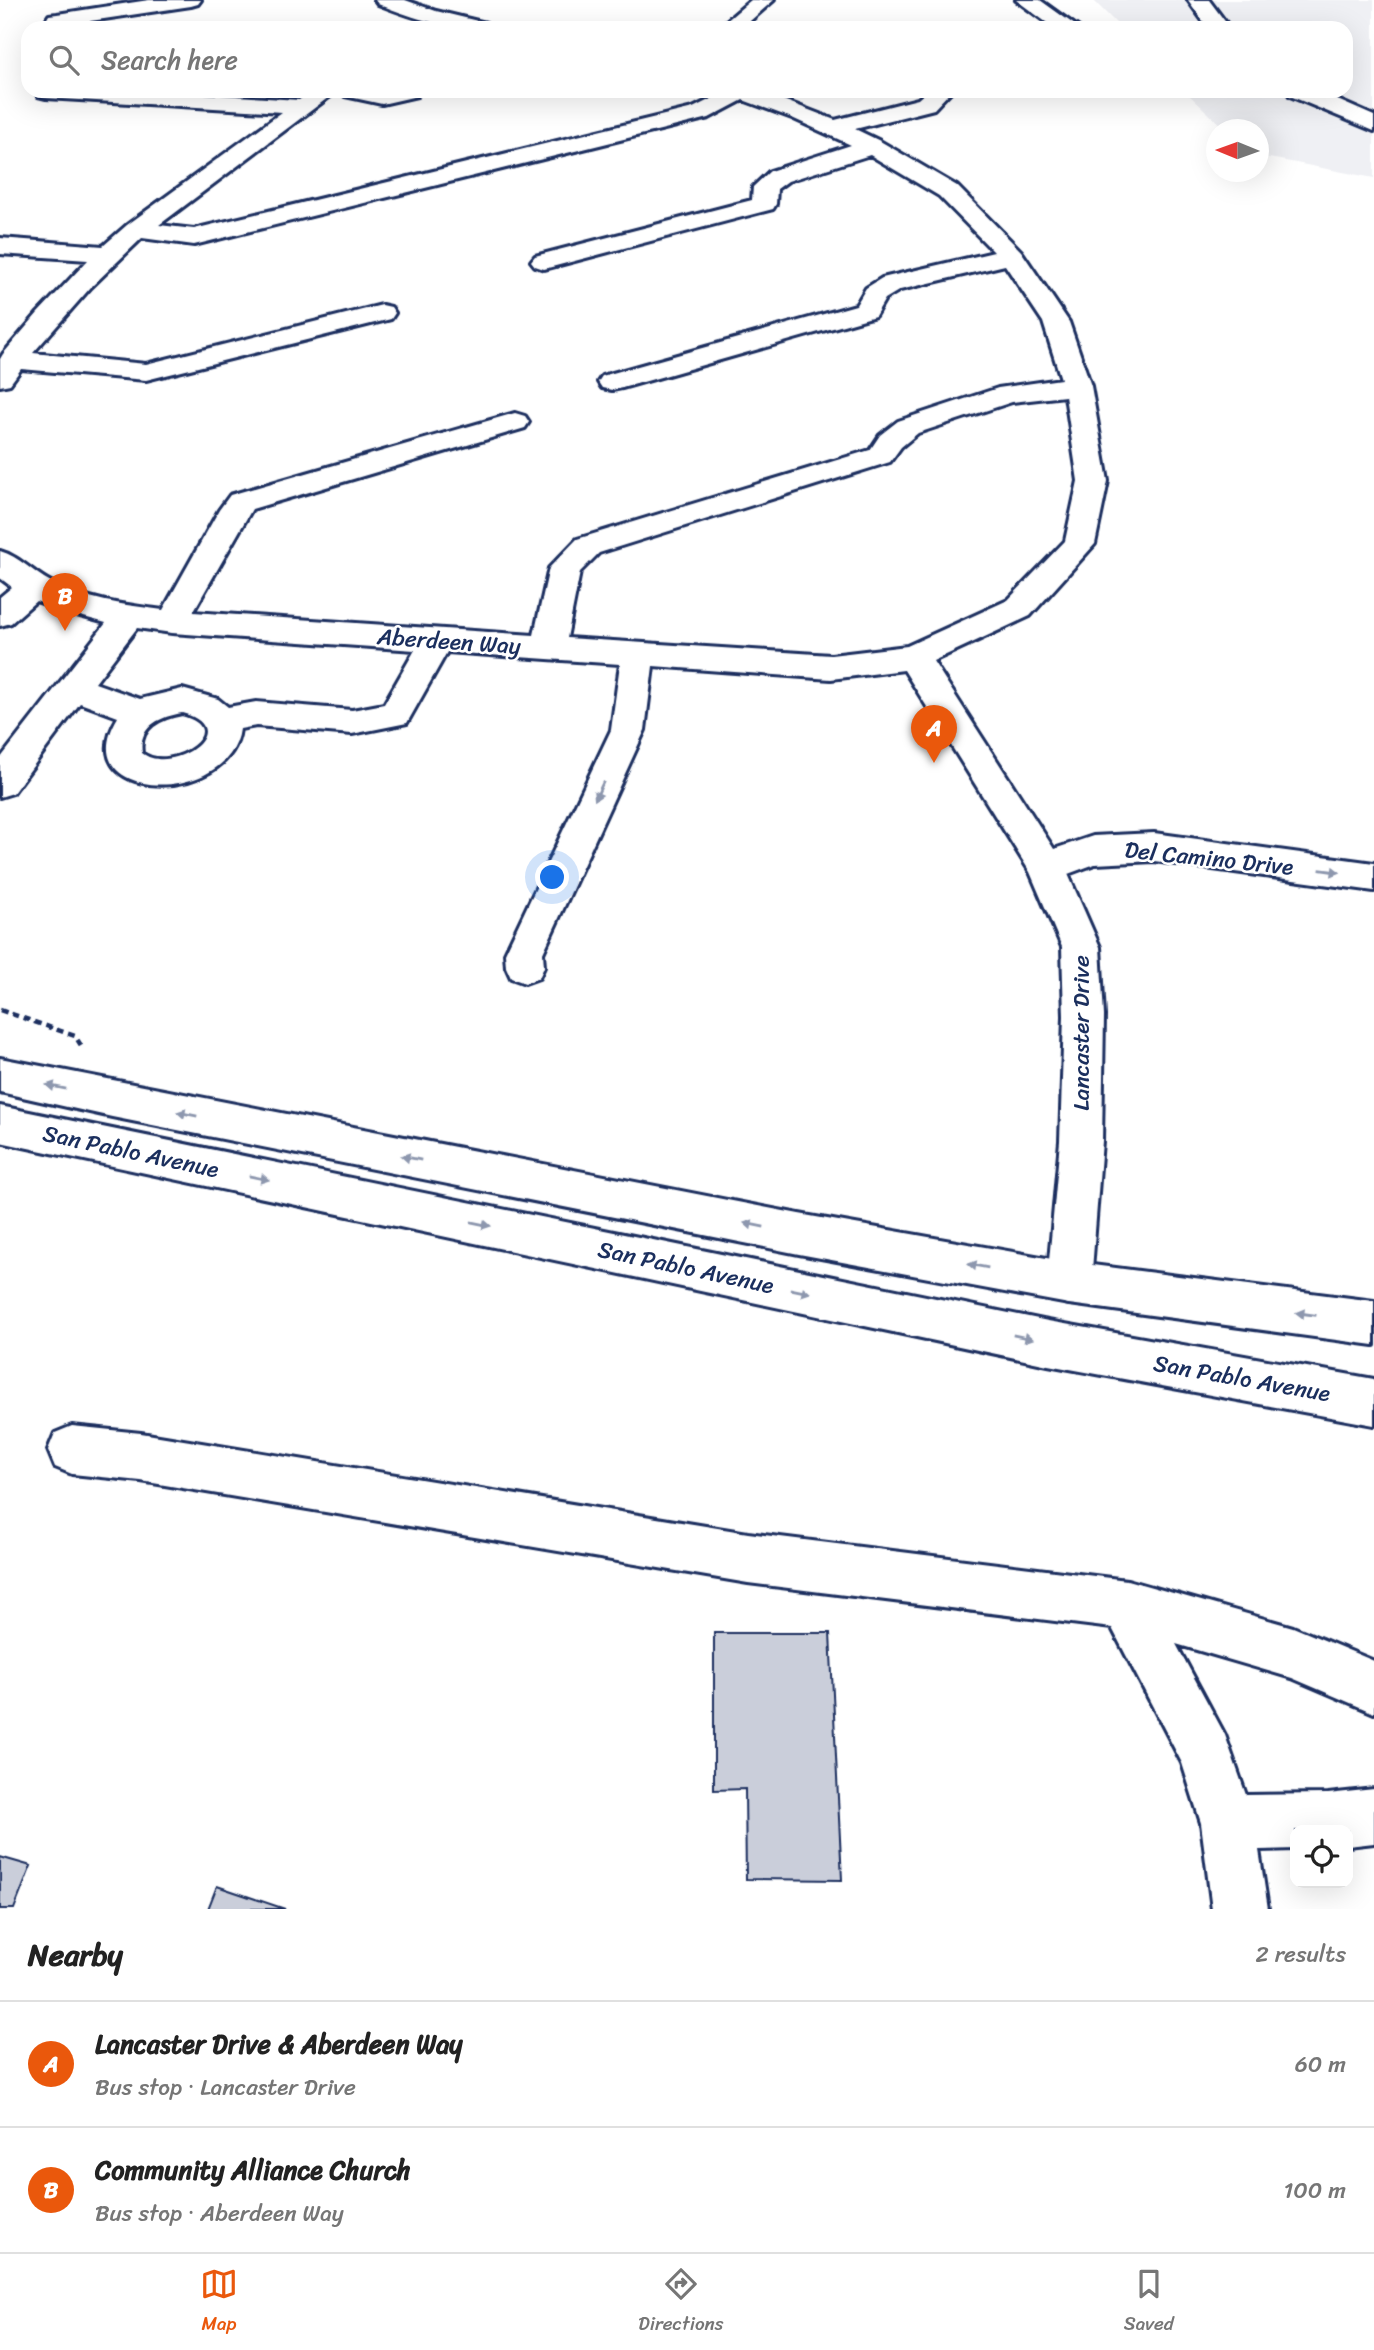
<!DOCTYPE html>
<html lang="en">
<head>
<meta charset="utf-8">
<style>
	body { margin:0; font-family:Sriracha,sans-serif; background:#f6f6f6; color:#222 }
	.controls { position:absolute; right:21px; bottom:21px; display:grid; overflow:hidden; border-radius:14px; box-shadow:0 7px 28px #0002 }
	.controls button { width:63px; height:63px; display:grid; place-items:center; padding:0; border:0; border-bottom:2px solid #e0e0e0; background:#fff; color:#222; font:35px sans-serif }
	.compass { position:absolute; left:1206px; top:119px; width:63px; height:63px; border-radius:50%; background:#fff; box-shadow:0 7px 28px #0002; rotate:271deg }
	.you { position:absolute; left:553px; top:878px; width:24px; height:24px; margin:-18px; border:5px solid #fff; border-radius:50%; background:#1a73e8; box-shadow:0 0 0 10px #1a73e833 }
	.badge { display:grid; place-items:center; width:46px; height:46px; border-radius:50%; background:#ea580c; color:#fff; font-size:23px; font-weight:700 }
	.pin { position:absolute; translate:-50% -58px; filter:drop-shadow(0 2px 4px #0008) }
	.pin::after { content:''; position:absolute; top:37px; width:24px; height:21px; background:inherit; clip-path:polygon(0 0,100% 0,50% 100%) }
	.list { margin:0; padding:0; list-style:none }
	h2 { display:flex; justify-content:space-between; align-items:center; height:91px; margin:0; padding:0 28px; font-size:30px }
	h2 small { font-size:23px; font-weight:400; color:#767676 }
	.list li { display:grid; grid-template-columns:46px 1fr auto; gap:21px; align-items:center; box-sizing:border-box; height:126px; padding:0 28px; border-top:2px solid #e0e0e0 }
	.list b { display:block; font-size:26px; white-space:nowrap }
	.list p { margin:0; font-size:23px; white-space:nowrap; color:#767676 }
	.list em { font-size:23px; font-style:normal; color:#767676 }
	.icon { flex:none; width:38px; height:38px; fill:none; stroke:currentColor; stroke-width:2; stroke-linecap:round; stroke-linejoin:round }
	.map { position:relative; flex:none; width:1374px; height:1909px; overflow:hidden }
	.search { position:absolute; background:#fff; box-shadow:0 7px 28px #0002; left:21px; right:21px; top:21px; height:77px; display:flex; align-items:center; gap:18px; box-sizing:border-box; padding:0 24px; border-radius:21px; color:#767676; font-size:26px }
	.sheet { height:343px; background:#fff }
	nav { display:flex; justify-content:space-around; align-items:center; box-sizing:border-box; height:98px; border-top:2px solid #e0e0e0; background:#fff; font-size:19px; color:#767676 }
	nav a { display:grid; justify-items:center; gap:4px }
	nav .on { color:#ea580c }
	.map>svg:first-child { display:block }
	.built { fill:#eff0f4 }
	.building { fill:#caceda; stroke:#1b2f5e; stroke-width:2 }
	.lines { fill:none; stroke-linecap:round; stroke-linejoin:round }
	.minor-casing { stroke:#1b2f5e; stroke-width:6 }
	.major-casing { stroke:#1b2f5e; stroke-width:6 }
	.path { stroke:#1b2f5e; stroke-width:4.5; stroke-dasharray:7 5; stroke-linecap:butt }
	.minor { fill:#fff; fill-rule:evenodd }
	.major { fill:#fff; fill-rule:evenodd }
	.oneway { fill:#8d97ae }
	.labels { text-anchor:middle; stroke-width:5; stroke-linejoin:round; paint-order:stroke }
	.street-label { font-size:23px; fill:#1b2f5e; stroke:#fff }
</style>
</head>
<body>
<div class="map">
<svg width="1374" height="1909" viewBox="0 0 1374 1909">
	<rect width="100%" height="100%" fill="#fff"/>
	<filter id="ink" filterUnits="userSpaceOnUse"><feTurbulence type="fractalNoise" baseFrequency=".0143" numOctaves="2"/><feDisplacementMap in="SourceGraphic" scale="14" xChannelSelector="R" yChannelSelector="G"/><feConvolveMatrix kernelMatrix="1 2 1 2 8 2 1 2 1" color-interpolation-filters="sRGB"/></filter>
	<g filter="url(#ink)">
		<path class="built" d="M1093,0H1374V178L1259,156L1258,130L1225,129L1185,91H1346V28H1121Z"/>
		<path class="building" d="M714,1633H830L842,1880L746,1879L745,1789L714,1790Z
			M0,1857L31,1866L14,1909H0Z
			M217,1886L285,1909H208Z"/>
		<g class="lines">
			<g class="minor-casing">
				<path id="minor" d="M149,0H201L198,4L191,6L57,26L49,25L46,20L49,15L57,14Z
					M375,0H405L436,11L486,23L489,28C444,28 419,20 378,4Z
					M751,0H774L742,28H718Z
					M1016,0H1040L1079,28H1054Z
					M1188,0H1209L1230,28H1208Z
					M35,91H156L299,100L311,91H337L159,225L194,229L693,108L727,91H760L835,120L918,99L927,91H951L934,109L855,129L880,141L957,186L1021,251L1069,322L1091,386L1108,481L1095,544L1030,616L933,661L1054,849L1093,836L1154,833L1374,863V891L1154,861L1095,864L1068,874L1100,947L1104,1016L1102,1141L1091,1283L1085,1298L1069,1304L1053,1298L1047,1283L1060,1141L1064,1016L1062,947L1030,872L904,670L831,679L653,666L645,730L543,953L544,967L539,978L525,983L511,978L506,967L505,953L611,730L620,664L447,652L407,723L352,734L256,726L240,729C231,806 66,804 118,717L80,703L13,793L0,797V759L106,623L69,613L36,601L11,623L0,626V597L12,587L0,578V551C19,556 33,573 51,582C86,600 124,605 163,610L219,510L230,495L515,413L525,416L529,422L525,428L252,509L193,612L534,635L549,568L577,539L870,450L880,435L898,421L998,388L1061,379L1043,322L1005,265L900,290L885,299L875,316L622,388L612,390L602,388L598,382L602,376L856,305L866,288L882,278L994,252L939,196L870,155L788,181L777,189L776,204L773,209L544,269L535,266L531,261L535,256L752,200L753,187L770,171L851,145L792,118L743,100L709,118L194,245L142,238L91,287L33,353L146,364L382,305L391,307L395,313L391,319L146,380L21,369L10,384L0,386V359L3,354L38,313L88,260L0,254V238L103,246L127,225L282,112L46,98L38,96ZM1065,396L1078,481L1065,541L1008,600L907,646L831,655L567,638L580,572L599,553L890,462L901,447L918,433L1012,402ZM137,628L172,633L415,650L384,704L352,710L256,702L228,707L218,699L182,689L140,699L95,683ZM182,713C241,729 171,776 142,753C138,727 159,717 182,713Z
					M342,91H420L417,96L382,104L345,96Z
					M1287,91H1317L1374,116V131L1290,96Z
					M72,1426L141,1433L748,1533L1127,1580L1293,1627L1374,1661V1713L1292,1678L1176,1644L1225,1735L1246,1795L1328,1794L1374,1789V1843L1348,1846V1830H1295V1849L1259,1850L1268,1909H1212L1201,1823L1182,1763L1112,1628L748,1583L141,1481L72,1474L55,1467L48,1450L55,1433Z"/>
			</g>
			<g class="major-casing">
				<path id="major" d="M0,1058L799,1214L1069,1262L1374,1301V1345L1069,1304L799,1254L112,1117L0,1092Z
					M0,1106L1048,1321L1374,1379V1425L1048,1365L0,1142Z"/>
			</g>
			<path class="path" d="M0,1010L75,1036L82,1047"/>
			<use href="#minor" class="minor"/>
			<use href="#major" class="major"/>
		</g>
		<defs><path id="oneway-solid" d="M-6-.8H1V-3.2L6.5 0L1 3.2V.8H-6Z" transform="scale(1.75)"/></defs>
		<g class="oneway">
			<use href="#oneway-solid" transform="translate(599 791) rotate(115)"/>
			<use href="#oneway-solid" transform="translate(1330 871) rotate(8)"/>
			<use href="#oneway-solid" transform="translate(56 1087) rotate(-168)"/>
			<use href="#oneway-solid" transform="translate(187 1114) rotate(-169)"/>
			<use href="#oneway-solid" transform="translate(411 1158) rotate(-169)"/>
			<use href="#oneway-solid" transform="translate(259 1178) rotate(12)"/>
			<use href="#oneway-solid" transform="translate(481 1224) rotate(12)"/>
			<use href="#oneway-solid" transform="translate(754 1225) rotate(-169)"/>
			<use href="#oneway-solid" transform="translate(978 1266) rotate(-170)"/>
			<use href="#oneway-solid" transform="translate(800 1291) rotate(12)"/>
			<use href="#oneway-solid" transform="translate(1306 1314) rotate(-172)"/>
			<use href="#oneway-solid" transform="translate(1023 1337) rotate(12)"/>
		</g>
	</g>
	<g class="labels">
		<g class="street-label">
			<text transform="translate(449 641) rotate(4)" y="8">Aberdeen Way</text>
			<text transform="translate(1209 858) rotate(6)" y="8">Del Camino Drive</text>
			<text transform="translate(1081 1033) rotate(-90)" y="8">Lancaster Drive</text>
			<text transform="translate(131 1151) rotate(12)" y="8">San Pablo Avenue</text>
			<text transform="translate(686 1267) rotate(12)" y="8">San Pablo Avenue</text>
			<text transform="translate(1242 1378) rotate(10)" y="8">San Pablo Avenue</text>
		</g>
	</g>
</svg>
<div class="controls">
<button><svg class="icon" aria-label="locate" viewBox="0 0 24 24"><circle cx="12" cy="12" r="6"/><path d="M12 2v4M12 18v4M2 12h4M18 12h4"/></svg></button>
</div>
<svg class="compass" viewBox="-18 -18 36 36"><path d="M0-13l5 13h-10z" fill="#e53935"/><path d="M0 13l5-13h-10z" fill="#767676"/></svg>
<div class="you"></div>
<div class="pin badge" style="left:934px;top:763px">A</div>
<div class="pin badge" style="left:65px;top:631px">B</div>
<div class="search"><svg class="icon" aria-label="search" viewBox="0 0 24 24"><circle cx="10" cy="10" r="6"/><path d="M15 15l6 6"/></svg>Search here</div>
</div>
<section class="sheet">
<h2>Nearby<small>2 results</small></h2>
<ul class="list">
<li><span class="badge">A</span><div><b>Lancaster Drive &amp; Aberdeen Way</b><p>Bus stop · Lancaster Drive</p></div><em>60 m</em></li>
<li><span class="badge">B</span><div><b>Community Alliance Church</b><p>Bus stop · Aberdeen Way</p></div><em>100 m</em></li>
</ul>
</section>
<nav>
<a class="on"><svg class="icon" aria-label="map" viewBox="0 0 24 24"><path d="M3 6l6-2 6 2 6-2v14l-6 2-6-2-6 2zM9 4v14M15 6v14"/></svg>Map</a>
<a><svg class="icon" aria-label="directions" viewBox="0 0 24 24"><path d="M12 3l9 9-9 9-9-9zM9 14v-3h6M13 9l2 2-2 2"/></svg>Directions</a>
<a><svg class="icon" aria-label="saved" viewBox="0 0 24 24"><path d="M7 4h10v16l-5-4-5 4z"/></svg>Saved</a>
</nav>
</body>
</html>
